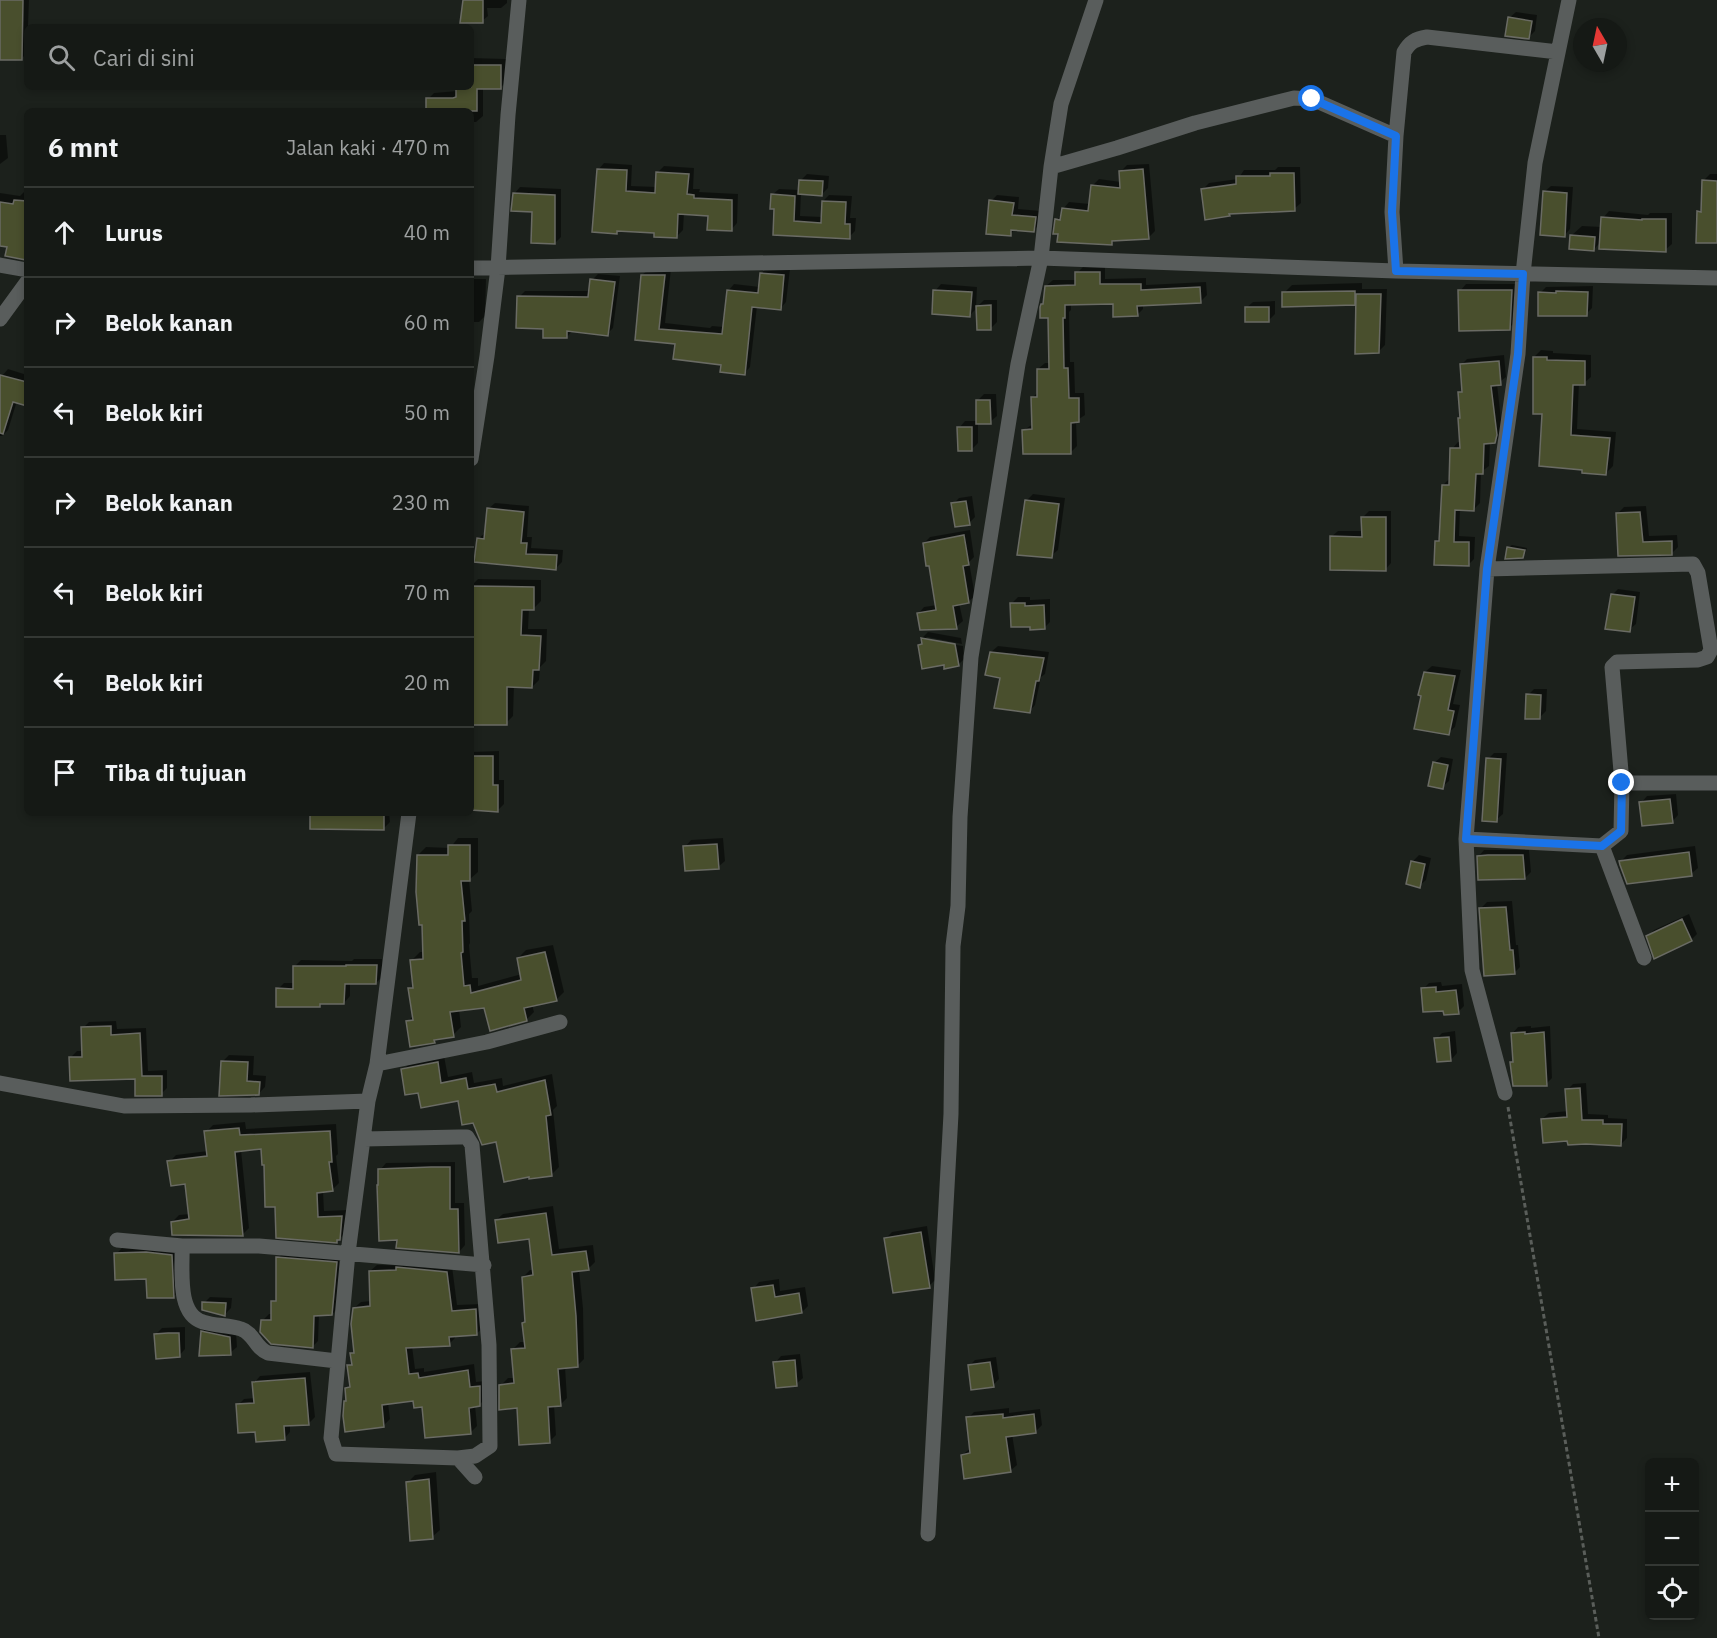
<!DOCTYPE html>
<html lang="id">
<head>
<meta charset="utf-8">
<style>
	body { margin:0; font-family:"IBM Plex Sans",sans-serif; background:#222622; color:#f1f3f6 }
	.controls { position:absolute; right:18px; bottom:18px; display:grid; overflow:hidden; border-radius:9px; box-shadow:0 3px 9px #0003 }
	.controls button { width:54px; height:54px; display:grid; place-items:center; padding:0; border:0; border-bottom:2px solid #343834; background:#151915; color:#f1f3f6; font:30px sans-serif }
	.compass { position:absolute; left:1573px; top:18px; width:54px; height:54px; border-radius:50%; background:#151915; box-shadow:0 3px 9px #0003; rotate:351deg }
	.stop { position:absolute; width:18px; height:18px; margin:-14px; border:4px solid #1a73e8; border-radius:50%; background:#fff }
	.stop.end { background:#1a73e8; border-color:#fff; box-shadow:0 2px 6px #0008 }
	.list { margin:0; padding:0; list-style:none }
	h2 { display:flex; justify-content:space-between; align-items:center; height:78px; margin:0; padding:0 24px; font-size:26px }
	h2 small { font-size:20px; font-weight:400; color:#9da0a0 }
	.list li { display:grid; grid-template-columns:39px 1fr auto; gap:18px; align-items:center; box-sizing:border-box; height:90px; padding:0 24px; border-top:2px solid #343834 }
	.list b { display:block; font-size:22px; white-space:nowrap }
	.list em { font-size:20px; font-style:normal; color:#9da0a0 }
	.icon { flex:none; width:33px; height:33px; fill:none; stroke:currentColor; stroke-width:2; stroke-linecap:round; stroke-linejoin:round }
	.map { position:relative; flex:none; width:1717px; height:1638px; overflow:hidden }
	.search { position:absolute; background:#151915; box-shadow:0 3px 9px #0003; left:24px; top:24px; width:450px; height:66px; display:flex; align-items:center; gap:15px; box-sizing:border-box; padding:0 21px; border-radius:9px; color:#9da0a0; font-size:22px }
	.panel { position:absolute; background:#151915; box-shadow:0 3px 9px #0003; left:24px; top:108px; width:450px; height:708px; border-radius:9px }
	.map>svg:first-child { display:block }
	.shadow { fill:#0007 }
	.building { fill:#494f2d; stroke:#6a6b64; stroke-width:1.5 }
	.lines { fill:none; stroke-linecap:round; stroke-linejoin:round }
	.path { stroke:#5a5e5a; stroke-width:3; stroke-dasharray:4.5 3; stroke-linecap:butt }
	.minor { stroke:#595d5c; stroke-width:15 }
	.route { stroke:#1a73e8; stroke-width:8 }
</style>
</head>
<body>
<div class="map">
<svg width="1717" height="1638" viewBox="0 0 1717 1638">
	<rect width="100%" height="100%" fill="#1c211c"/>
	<path class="shadow" d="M0,0H29L27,53L22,58H0Z
		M465,0H507V3L501,8H487L488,16L482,21Z
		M1516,12L1537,15L1535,31L1529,37L1509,18Z
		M471,58L506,59V82L500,88H483V116L476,122H471V111H428V99L434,93L457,91V87H471Z
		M0,135H6L8,158L0,164Z
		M604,163L632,165L631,186L657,187L658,172L664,166L694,168L693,189H700L699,192L738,194L737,223L731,230L710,214L684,213L683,230L677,236L656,231L619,230L616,232L598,170Z
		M1149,164L1155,231L1149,237L1116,239L1111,244L1059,233L1057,220L1062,214L1063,209L1069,202L1090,204L1092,186L1099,179L1121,182V171L1127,165Z
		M1278,167H1300L1301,203L1294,209L1232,212L1229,215L1203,189L1209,183L1238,179L1244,170H1275Z
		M807,174L829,176L828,188L822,194L801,193L800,216L822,217L823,201L829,195L852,196L850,218H856L855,231L849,237L775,234L776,208L772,195L779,189L800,190V181Z
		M1710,174H1717V242L1699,212L1703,208V181Z
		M1551,186L1573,187L1570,229L1564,236L1544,192Z
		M520,187L561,189V237L555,243L533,211L514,194Z
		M24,192H27V256L25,258L8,246L0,244V193L20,196Z
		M997,195L1019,197L1018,209L1041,211L1040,224L1034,230L1016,228L1010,235L991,201Z
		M1609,211L1648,215L1650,213H1672V244L1665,250L1601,242L1593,250L1572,235L1582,226L1602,227L1603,218Z
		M1105,266V279L1146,278V285L1206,282L1207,295L1200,302L1143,304V309L1137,315L1114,303H1071V310L1069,312L1070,362H1074L1075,393H1084L1085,415L1076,421L1077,446L1071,452L1024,430L1033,424L1032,398L1039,391L1038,369L1045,363H1051L1050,317L1042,305L1045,302L1046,286L1053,280H1077V273L1083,267Z
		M768,267L790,269L786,302L780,309L757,306L750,367L744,374L677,343L637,338L642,275L649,269H671L665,323L710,328L712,326L724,327L728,291L734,284L760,287L761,273Z
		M598,274L620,276L613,328L607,334L573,330L567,337L545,327L519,297L525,291H590L592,280Z
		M471,279H486L485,316L479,322H471Z
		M1362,283V289H1387L1385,345L1378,352L1357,301L1354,304L1284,293L1292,285Z
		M941,284L977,287L976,308L984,300H997V322L991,328L978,307L970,315L935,291Z
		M1466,284H1518L1515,322L1509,328L1460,291Z
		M1593,286L1592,308L1586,314L1540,293L1546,287Z
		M1275,301V314L1269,320L1246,308L1253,302Z
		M1541,350L1553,351V353L1591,355V377L1584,383H1579L1577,429L1616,432L1613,466L1606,473L1543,413L1534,357Z
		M1504,355L1506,377L1497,384L1502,428L1501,435L1495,442H1490L1489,466L1481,472L1480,503L1474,509H1460L1459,536L1475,537L1474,559L1468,565L1436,541L1441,537L1443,485L1449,479L1452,449L1458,442H1461L1460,392L1463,389L1461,365L1467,359Z
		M8,369L27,375V404L17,401L8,430L2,436H0V383L2,376Z
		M984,394H996L997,416L990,422L978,423V443L972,449L959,428L965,421H977V401Z
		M1033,494L1065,498L1058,550L1051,556L1026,501Z
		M972,496L975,517L969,523L953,504L959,498Z
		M495,503L529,506L527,537H532L531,548L563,550L562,562L556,568L478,539L486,532L488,509Z
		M1646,506L1649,536L1677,535L1678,547L1672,553L1620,555L1618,513L1624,507Z
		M1369,511H1391V563L1385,570L1331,537L1338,531H1363V517Z
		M970,530L974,557L969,562L975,596L968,602L959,603L963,621L956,627L918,614L924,607L937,605L930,564L924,543L930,537Z
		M1512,545L1527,548L1525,554L1522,557H1507L1509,547Z
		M478,579L541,580V601L534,608H529L528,629H547L546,661L540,667L539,680L532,687L514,686L513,716L506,723H471V586Z
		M1618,589L1640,592L1636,624L1629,630L1612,595Z
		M1018,597H1030V600L1050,599V622L1044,628L1011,604Z
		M928,632L961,638L962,644L927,637L924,640L963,646L964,659L958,665L945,663L920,645L923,642L922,638Z
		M998,646L1049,652L1045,674L1041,677L1035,705L1029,712L1002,677L991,652Z
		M1432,666L1461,670L1453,704L1460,705L1455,727L1448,733L1425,672Z
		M1534,689H1547L1546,711L1540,717L1528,695Z
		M499,751V780H504V804L497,811L471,809V752Z
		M1494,753H1507L1503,814L1496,820L1488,759Z
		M1441,757L1453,759L1449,781L1442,787L1434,763Z
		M1676,794L1678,815L1672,822L1641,803L1647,796Z
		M311,813H389L390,822L384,828Z
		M458,838H478V872L469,880L472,911L469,914L470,943L469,945L472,978H478V986L522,974L518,958L526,950L553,945L564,992L556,1000L532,1005L534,1012L526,1020L485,1006L459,1009L461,1027L453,1035L437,1038L434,1041L408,1021L414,1015L410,989L414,985L412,960L420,952H424L418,855L426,847L450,848Z
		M723,838L725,861L718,867L685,847L691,840Z
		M1695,846L1698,868L1691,874L1621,861L1627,855Z
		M1484,850H1529L1531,872L1525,878L1478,857Z
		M1419,855L1431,858L1426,880L1419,886L1412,862Z
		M1512,901L1516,945H1518L1520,967L1514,973L1480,909L1487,902Z
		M1689,914L1697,934L1691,940L1648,936L1654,930Z
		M354,959H382V977L376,983H350V996L344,1003H322L319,1006L278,989L284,983H295V966L301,960L352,961Z
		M1441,982L1442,986L1462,984L1464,1006L1458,1012L1445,1009L1423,989L1429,983Z
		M116,1021L117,1029L146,1028L148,1071L167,1070V1088L161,1094L136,1077L70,1058L77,1051H84L83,1028L89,1022Z
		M1531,1026V1028L1550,1026L1552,1078L1546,1084L1511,1063L1514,1060L1512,1034L1518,1027Z
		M1455,1031L1457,1053L1451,1060L1436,1039L1442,1033Z
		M229,1055L254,1056L253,1075L266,1076L265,1087L259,1093L223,1061Z
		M444,1056L448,1077L472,1072L474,1083L502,1078L503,1086L552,1074L557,1106L553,1110L559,1167L552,1174L497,1140L474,1121L459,1099L419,1091L403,1070L410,1063Z
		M1586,1083L1588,1114L1608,1115V1118L1627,1119V1138L1620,1145L1569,1139L1542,1119L1549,1113L1568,1111L1567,1090L1573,1084Z
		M245,1122L246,1129L336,1124L338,1154L336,1156L339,1183L332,1190L323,1191L324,1211L348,1210L346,1232L337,1241L276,1205L263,1147L241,1150L249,1228L242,1235L172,1222L179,1215L190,1214L187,1183L169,1162L176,1155L208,1151L206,1132L213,1125Z
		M455,1162V1203H464L465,1245L459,1252L398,1239L380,1170L386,1163Z
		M553,1206L559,1249L593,1245L595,1262L588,1269L579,1270L583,1308L584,1359L577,1366L565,1367L567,1398L560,1405H554L556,1435L549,1442L501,1385L508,1378H515L513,1349L520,1342H526L527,1320L523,1277L530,1270H534L530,1237L496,1220L503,1214Z
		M927,1226L935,1280L929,1286L886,1238L892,1232Z
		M122,1248L178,1249L180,1290L174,1296L148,1278L116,1254Z
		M284,1252L343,1257L338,1308L332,1314H319L318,1341L312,1347L262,1321L269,1314H272L273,1302L278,1297V1258Z
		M377,1265L452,1266L457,1305L481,1304L483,1328L476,1334L455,1335V1338L449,1344L412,1346L415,1369L424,1368V1372L474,1364L476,1382L485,1381V1399L479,1405H475L477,1426L471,1432L414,1400L388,1403L390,1419L384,1425L348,1400L347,1389L351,1384L349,1366L353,1362L352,1354L355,1350L354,1308L361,1302L371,1301L370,1271Z
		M779,1279L780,1291L805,1287L808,1306L802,1312L753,1289L759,1282Z
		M210,1297L232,1298L231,1308L225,1314L204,1303Z
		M208,1326L236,1332L237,1347L230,1353L202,1332Z
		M185,1327V1349L179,1356L155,1335L162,1328Z
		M800,1354L803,1378L796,1384L775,1363L781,1356Z
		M996,1357L999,1379L993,1385L969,1366L975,1360Z
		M310,1372L315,1417L309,1423L290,1424V1432L284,1439L257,1430L238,1405L244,1399L255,1398L254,1383L260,1376Z
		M1009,1408V1413L1040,1409L1042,1425L1035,1432L1012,1434L1017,1465L1010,1471L962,1455L971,1448L968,1418L974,1412Z
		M436,1472L440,1530L432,1537L408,1482L415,1475Z"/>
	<path class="building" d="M0,0H23L22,60H0Z
		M463,0H483V23H460Z
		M1508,17L1532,21L1529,39L1505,36Z
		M471,65H501V89H477V111H426V98H453L456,97V87H471Z
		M597,169L627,170L626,191L655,193L656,172L689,174L687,194L694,195V198L732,200V231L707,230L708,216L678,214L677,238L654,237V233L617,231V234L592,232Z
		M1143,169L1149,239L1112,241V245L1057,242L1058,234H1053L1055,219L1060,220L1062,208L1088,211L1091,185L1120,188L1119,171Z
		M1270,173H1294L1295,211L1229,214L1230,216L1205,220L1201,189L1236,184V176H1270Z
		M799,180L823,181L822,196L798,194Z
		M1702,180L1717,181V243H1696L1697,211L1701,212Z
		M1543,191L1567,193L1565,237L1540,235Z
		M513,193L555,195V244L531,243L532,212L511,211Z
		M771,194L795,196L794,221L821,223L822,201L846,202L845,224H850V239L773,235L774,209H770Z
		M14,200L27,201L26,260L5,256L7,247L0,246V202L13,204Z
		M989,200L1014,203L1012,215L1036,217L1034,232L1011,230V236L986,234Z
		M1601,217L1642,220V219H1666V252L1599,249Z
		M1570,235L1595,237L1594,251L1569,249Z
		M1075,272H1100V284H1141V290L1200,287L1201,303L1137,306L1138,316L1113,317V304L1065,305V318H1063L1064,368H1068L1069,398H1079V422L1071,423V454H1023L1022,430L1032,429L1031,397H1037V369H1049L1048,318H1040V307L1041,304H1043L1045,286L1075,285Z
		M760,273L784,275L781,310L752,307L745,375L720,372L721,365L673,359L675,344L635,340L641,275H665L659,329L722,334L727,290L758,293Z
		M590,279L615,282L608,336L567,331V338H543V329L516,328L517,296L588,297Z
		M933,290L972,292L970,317L932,314Z
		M1458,290H1512L1510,330L1459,331Z
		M1355,291V305L1282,307V292Z
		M1556,291L1588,292L1587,316H1538V292L1556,293Z
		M1356,294H1381L1379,353L1355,354Z
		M991,305V330H977L976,306Z
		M1245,307H1269V322H1245Z
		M1533,357H1547V360L1585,361V385H1573L1571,435L1610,438L1606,475L1582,473V470L1539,466L1542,414H1533Z
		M1499,361L1501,385L1491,386L1497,435L1495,443L1484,444L1483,474H1476L1474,511L1455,510L1454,542H1469V566L1434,565L1435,541H1439L1442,485H1449L1450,448H1460L1458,418H1460L1458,392H1462L1460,364Z
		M0,375L27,382V406L13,402L3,434L0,433Z
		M976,400H990L991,424H976Z
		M957,427H972V451H958Z
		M1025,500L1059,504L1052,558L1017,555Z
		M966,501L970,525L955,527L951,503Z
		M487,508L524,512L521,543H527L526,554L557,555L556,570L474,562L477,538L484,539Z
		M1640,512L1643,542L1672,541V555L1618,556L1616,513Z
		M1361,517H1386V571L1330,570V536L1362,537Z
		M964,535L969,565L963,566L969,603L953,606L957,629L920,630L917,613L936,610L929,566H926L923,543Z
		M1507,547L1525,550L1523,558L1505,559Z
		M471,586L534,587V610H522L521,635L541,636L539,670H533L532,688L507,687V725H471Z
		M1611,594L1635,597L1630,632L1605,629Z
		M1010,603H1025V606L1044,605L1045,629L1030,630V627H1011Z
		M921,638L955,644L959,666L944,669V665L922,669L918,645L922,644Z
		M990,652L1044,658L1039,681H1036L1030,713L994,708L1000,678L985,675Z
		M1424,672L1455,676L1448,710L1454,711L1449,735L1414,729L1421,696L1418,695Z
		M1526,694L1541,695L1540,719H1525Z
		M471,756H493V785H498V812L471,810Z
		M1486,758L1501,759L1497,822L1482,821Z
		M1433,762L1448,765L1443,789L1428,786Z
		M1670,799L1673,823L1642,826L1639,802Z
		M310,813H384V830L310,829Z
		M717,844L719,869L685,871L683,846Z
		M448,845H470V881H461L465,921H462L463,952L461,953L464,986L470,985L471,993L521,980L517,958L545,952L557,1001L524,1008L527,1021L490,1031L484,1008L450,1012L454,1037L434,1040L435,1043L410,1047L406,1021L413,1020L408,988H413L410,960L423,959L422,925H419L416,892L417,855H448Z
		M1689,852L1692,876L1627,884L1620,865L1619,861Z
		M1488,855H1523L1525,879L1478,880L1477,856Z
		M1411,861L1425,864L1420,888L1406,884Z
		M1506,907L1510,950H1513L1515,974L1484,976L1479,908Z
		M1682,919L1692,941L1654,959L1646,936Z
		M346,965H377L376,984H345L344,1004H320V1007H276V988L293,989V966H346Z
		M1436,987V992L1456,990L1459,1014L1444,1015L1443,1011L1423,1012L1421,988Z
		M111,1026V1035L140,1033L142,1076H162V1096H135V1079L70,1081L69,1057H82L81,1027Z
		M1525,1032V1034L1544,1032L1547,1086H1513L1510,1062H1513L1511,1033Z
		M1449,1037L1451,1061L1437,1062L1434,1038Z
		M221,1061L248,1062L247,1081L260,1082L259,1095L219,1096Z
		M438,1062L441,1083L466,1078L468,1089L495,1084L497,1092L545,1080L551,1115L546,1116L552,1176L529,1179V1177L504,1182L496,1142L482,1145L473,1123L462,1125L458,1101L421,1108L418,1093L405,1095L401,1069Z
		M1580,1088L1582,1120H1603V1124H1622L1621,1146L1586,1144L1568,1145L1567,1141L1543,1143L1541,1119L1567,1117L1565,1089Z
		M239,1128L240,1135L330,1131L332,1162H329L333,1191L317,1193L318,1217L342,1216L340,1240H337V1243L276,1238L275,1207H265L264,1165H262L261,1149L235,1152L243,1236L172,1235L171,1222L189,1219L185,1184L171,1186L167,1161L207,1156L204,1131Z
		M431,1167H450V1209H458L459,1253L396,1248L397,1240L379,1241L377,1185H378V1169Z
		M546,1213L552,1255L586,1251L589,1270L572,1272L576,1316L578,1367L558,1369L561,1406L548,1407L550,1443L519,1445L517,1408L499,1410V1385L514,1383L511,1349L525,1348L522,1323L525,1322L522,1277L533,1275L529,1239L498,1243L495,1220Z
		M921,1232L930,1288L893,1293L884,1238Z
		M114,1253L146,1252L172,1255L174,1298H147L146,1279L115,1280Z
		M276,1257L337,1262L332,1315L314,1316L313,1348L271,1344L260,1332L261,1320H271V1301H276Z
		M396,1267L447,1272L452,1311L476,1309L477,1335L449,1337L450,1346L406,1348L409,1374L418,1373L419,1378L468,1370L470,1387L480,1386V1406L469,1408L471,1434L425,1438L422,1407L414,1408L413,1401L382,1405L384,1427L345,1432L343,1416L344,1401H346L345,1388L350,1387L347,1365H352L350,1353H354L351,1324L353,1308L370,1306L369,1271L396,1270Z
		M773,1285L775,1297L799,1293L802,1313L756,1321L751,1288Z
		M202,1302L226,1303L225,1316L202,1310Z
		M201,1331L230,1337L231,1355L199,1356Z
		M168,1333H179L180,1357L156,1359L154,1334Z
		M795,1360L797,1386L776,1388L773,1362Z
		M990,1362L994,1387L971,1390L968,1365Z
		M305,1378L309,1425L284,1426L285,1440L256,1442L255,1432L238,1433L236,1404L254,1403L252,1382Z
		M1003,1414V1418L1034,1414L1036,1433L1006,1437L1011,1472L964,1479L961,1455L970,1453L966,1417Z
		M429,1479L433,1539L410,1541L406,1482Z"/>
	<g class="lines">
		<path class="path" d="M1508,1107L1599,1638"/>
		<path class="minor" d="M1051,167L1117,148L1195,123L1294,98L1312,99L1396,136
			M0,265L27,270
			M471,268L1041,258L1396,271L1717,278
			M1396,271L1392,212L1396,136L1404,52C1410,42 1415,39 1427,37L1558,52
			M0,319L27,282
			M471,459L487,356L498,268L508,115L519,0
			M1622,783H1717
			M409,813L377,1064L368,1101L348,1253L331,1438L336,1454L458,1458L475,1477
			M1466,839L1602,846L1621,831L1622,783L1612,667L1617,662L1698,660L1707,657L1711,650L1698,573L1693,564L1487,569
			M1602,846L1644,958
			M377,1064L487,1042L560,1022
			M0,1083L124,1106L251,1105L368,1101
			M1505,1093L1472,970L1466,839L1487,569L1518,354L1523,274L1535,163L1569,0
			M364,1139L459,1137H467L472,1145L489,1345L490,1446L475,1456L458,1458
			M117,1240L182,1246H259L484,1265
			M182,1246C183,1268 176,1314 203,1322C215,1326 229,1325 241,1329C254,1333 255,1348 268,1353L337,1361
			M928,1534L951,1114L953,946L958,906L960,817L971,657L1018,364L1041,258L1051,167L1061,104L1096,0"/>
	</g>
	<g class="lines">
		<path class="route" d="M1312,99L1396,136L1392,212L1396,271L1523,274L1518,354L1487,569L1466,839L1602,846L1621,831L1622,783"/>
	</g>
</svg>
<div class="controls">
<button>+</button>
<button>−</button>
<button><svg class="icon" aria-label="locate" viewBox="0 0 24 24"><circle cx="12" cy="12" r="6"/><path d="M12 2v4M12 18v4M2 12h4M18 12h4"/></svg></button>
</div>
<svg class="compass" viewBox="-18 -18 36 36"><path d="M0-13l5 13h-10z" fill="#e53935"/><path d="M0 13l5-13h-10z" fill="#9da0a0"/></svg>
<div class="stop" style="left:1312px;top:99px"></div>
<div class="stop end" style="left:1622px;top:783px"></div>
<div class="search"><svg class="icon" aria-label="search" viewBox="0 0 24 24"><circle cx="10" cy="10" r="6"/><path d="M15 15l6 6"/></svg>Cari di sini</div>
<section class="panel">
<h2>6 mnt<small>Jalan kaki · 470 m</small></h2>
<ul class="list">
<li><svg class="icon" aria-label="ahead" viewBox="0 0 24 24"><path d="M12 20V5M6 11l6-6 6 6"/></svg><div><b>Lurus</b></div><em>40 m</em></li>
<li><svg class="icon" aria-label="right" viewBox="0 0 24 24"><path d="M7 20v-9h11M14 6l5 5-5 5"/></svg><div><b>Belok kanan</b></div><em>60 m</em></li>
<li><svg class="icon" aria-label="left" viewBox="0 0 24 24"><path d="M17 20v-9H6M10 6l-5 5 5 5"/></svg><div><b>Belok kiri</b></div><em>50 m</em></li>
<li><svg class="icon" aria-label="right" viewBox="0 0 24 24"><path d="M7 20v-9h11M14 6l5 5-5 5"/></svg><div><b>Belok kanan</b></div><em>230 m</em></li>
<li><svg class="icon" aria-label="left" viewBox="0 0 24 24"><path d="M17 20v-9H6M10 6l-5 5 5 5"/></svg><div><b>Belok kiri</b></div><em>70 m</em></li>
<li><svg class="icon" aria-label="left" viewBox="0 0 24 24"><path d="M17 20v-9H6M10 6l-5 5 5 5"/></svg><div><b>Belok kiri</b></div><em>20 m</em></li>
<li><svg class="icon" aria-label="arrive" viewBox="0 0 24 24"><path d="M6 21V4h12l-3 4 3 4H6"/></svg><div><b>Tiba di tujuan</b></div></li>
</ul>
</section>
</div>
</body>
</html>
